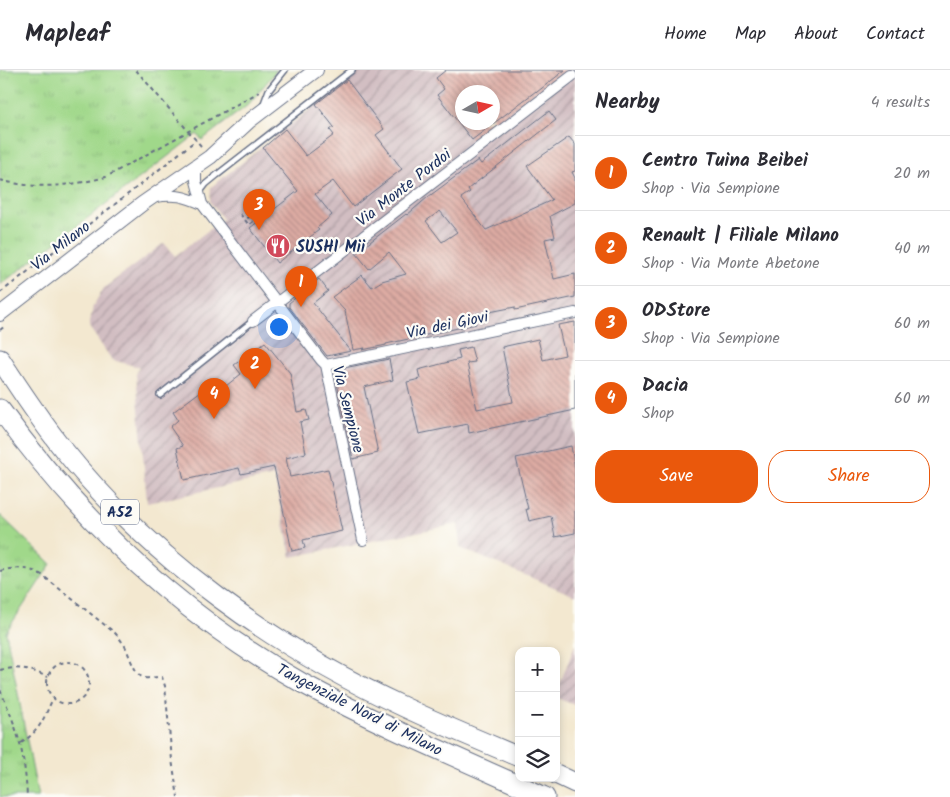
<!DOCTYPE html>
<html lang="en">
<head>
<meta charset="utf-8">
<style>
	body { margin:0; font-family:Kalam,sans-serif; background:#f2f2f3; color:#2b2b33 }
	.controls { position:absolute; right:15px; bottom:15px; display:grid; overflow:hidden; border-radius:10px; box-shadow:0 2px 8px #0003 }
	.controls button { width:45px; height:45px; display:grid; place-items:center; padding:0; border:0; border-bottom:1px solid #e1e1e2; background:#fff; color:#2b2b33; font:25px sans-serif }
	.compass { position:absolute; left:455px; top:15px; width:45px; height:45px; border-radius:50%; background:#fff; box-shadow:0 2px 8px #0003; rotate:81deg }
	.you { position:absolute; left:278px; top:256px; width:18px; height:18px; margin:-12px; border:4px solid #fff; border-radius:50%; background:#1a73e8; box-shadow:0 0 0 8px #1a73e833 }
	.badge { display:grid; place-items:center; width:32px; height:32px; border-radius:50%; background:#ea580c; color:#fff; font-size:16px; font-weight:700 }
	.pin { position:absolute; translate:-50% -41px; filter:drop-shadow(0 1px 2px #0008) }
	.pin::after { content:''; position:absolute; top:26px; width:18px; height:15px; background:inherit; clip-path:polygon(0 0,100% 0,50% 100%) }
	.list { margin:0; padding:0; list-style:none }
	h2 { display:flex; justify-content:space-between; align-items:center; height:65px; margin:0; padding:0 20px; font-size:21px }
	h2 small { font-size:16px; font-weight:400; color:#7c7c81 }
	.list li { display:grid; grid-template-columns:32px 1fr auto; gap:15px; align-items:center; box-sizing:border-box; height:75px; padding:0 20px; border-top:1px solid #e1e1e2 }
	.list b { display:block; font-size:19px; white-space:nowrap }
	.list p { margin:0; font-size:16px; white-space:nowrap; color:#7c7c81 }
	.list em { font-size:16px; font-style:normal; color:#7c7c81 }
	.actions { display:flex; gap:10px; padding:15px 20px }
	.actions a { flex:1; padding:11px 0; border:1px solid #ea580c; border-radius:20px; text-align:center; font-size:18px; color:#ea580c }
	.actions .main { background:#ea580c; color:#fff }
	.icon { flex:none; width:28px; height:28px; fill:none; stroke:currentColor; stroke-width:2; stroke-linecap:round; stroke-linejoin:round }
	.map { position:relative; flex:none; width:575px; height:727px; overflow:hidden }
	header { display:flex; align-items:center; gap:30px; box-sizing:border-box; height:70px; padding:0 25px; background:#fff; border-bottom:1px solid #e1e1e2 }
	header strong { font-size:24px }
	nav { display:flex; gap:28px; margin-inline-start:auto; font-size:18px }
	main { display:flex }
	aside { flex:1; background:#fff }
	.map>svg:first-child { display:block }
	.industrial { fill:url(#industrial-furrows); fill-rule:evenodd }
	.grass { fill:url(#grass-tufts); stroke:#5e8474 }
	.building { fill:url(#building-back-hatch); fill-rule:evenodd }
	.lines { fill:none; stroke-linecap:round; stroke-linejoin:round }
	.service-casing { stroke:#677086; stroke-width:8 }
	.minor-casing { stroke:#677086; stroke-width:12 }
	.tertiary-casing { stroke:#677086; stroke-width:16 }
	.motorway-casing { stroke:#677086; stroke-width:21 }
	.path { stroke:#677086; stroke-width:2; stroke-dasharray:4 4; stroke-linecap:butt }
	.service { stroke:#fff; stroke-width:5 }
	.minor { stroke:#fff; stroke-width:10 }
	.tertiary { stroke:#fff; stroke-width:14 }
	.motorway { stroke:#fff; stroke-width:19 }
	.labels { text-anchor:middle; stroke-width:4.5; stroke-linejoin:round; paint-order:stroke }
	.shield { fill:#fdfcf7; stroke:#5f6c8c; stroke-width:1 }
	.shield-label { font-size:15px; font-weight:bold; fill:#1b2f5e }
	.street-label { font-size:16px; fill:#1b2f5e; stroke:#fdfcf7 }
	.poi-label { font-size:16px; font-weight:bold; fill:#1b2f5e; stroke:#fdfcf7; text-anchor:start }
</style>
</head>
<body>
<header>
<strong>Mapleaf</strong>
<nav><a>Home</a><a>Map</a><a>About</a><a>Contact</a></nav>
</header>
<main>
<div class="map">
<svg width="575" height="727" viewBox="0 0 575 727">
	<defs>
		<pattern id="industrial-furrows" width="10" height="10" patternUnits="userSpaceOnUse" patternTransform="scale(1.25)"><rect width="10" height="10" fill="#d2bec2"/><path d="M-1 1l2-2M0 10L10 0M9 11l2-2" fill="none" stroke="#aa9ba1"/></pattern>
		<pattern id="grass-tufts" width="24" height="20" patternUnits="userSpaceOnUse" patternTransform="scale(1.25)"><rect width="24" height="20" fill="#a0d88a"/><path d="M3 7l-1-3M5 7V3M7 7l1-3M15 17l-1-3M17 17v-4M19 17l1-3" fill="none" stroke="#89ba7a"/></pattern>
		<pattern id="building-back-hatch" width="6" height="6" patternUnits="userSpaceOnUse" patternTransform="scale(1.25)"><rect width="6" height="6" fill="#ddaba3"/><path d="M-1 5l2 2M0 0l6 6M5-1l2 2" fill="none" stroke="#b28c88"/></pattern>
	</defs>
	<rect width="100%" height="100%" fill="#fdfcf7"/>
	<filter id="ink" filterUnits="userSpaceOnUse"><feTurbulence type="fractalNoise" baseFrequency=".02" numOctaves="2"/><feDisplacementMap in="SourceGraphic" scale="10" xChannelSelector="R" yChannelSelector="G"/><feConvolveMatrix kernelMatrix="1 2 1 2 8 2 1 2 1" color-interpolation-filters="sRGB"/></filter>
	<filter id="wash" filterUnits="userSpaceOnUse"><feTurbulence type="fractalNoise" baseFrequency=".0096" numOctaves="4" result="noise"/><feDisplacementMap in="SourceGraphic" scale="20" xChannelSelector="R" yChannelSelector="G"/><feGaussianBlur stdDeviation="1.12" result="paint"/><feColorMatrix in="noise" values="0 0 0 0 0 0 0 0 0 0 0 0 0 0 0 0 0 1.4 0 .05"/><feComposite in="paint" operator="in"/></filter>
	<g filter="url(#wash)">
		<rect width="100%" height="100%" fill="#f3e8d0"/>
		<path class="industrial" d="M360,0H575V526L460,478L458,454L291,487L274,406L147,433L136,304L139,297L112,290L89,257L93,236L104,218L164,173L175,186L223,149L210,132L211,117ZM462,22H492V52H462Z
			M575,575V635L556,628V623Z"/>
		<path class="grass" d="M0,0H277L248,35L202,70L197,64L0,215Z
			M0,445L51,494L6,562L38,727H0Z"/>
		<g id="blocks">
			<path class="building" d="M446,0H565L537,22L536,21L472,70L437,25L444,19L436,8ZM462,22H492V52H462Z
				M347,10L384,59L376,65L402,99L353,137L333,111L315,124L332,145L317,158L319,160L277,193L250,158L298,121L263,78L285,59L306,86L334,65L330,60L334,57L316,34Z
				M549,41L556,50L468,119L470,122L461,128L486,160L552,130L527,96L569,67L575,74V101L572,102L575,108V133L550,146L555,167L545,169L554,209L575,204V227L515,240V237L474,245L476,254L386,274V275L362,280L365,278L353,280L345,241L332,227L362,205L372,217L382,211L406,204L389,182L369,199L356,183L406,144L407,145L428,127L478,90L481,94ZM440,141L457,162L442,172L426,151Z
				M319,209L328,221L313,233L351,281L327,286L289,237V233Z
				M575,252V340L469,363L468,354L419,364L407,312L420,309L418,300L460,289L458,280L471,277L475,292L467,293L477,339L513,332L502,277L538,269L543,290L565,285L558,255Z
				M265,272L290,303L297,342L306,340L309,350L300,352L306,383L286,388L290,407L328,399L342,461L303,470L305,478L292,481L274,397L241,404L239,398L184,410L177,378L183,376L170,357L178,350L173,342L205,318L212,327L241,304L234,295Z
				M389,289L393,310L364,317L378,383L353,389L335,303L339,299Z
				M571,376L575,398V463L555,467L551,446L529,451L526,439H528L516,388Z"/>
		</g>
	</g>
	<g filter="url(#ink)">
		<use href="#blocks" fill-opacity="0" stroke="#677086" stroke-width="1"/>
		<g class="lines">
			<g class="service-casing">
				<path id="service" d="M263,36L269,20L285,0
					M199,123L206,114L217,105L352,0
					M160,325L253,251"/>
			</g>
			<g class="minor-casing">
				<path id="minor" d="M196,97V111L202,134L321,290L326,295L363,470
					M155,127C175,124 184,126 202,134
					M253,251L572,6
					M326,295L575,243"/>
			</g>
			<g class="tertiary-casing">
				<path id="tertiary" d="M0,244L142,134L210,87L248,52L316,0"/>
			</g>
			<g class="motorway-casing">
				<path id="motorway" d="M0,289C20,320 40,350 63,379C153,491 274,577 404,637C442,655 481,671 519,687
					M0,339C82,452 180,545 302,613C381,656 463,690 545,727
					M556,704L575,713"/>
			</g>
			<path class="path" d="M136,0L201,76
				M0,110C35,120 71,116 106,107L259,22
				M240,144L249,155L268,139V138L260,144L258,140L245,150
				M0,223L141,114L196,70
				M0,260L5,256
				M0,501C15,497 28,497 42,505L115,563C119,567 122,572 125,576C129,584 134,603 142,607C148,610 156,606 162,607L165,616L172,690L178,727
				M47 613a21 21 0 1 1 42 0a21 21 0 1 1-42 0Z
				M0,600C21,596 29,599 48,607
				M0,620C18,659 25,684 27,727
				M21,673C40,661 44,648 53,628"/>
			<use href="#service" class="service"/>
			<use href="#minor" class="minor"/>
			<use href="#tertiary" class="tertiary"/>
			<use href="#motorway" class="motorway"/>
		</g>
	</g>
	<defs>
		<g id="restaurant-disc" transform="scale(1.25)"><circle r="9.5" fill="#d1495b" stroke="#fdfcf7"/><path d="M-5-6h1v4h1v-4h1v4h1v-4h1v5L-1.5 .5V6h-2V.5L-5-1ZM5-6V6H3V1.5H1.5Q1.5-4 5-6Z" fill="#fff"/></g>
	</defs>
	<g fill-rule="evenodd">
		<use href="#restaurant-disc" x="278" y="176"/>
	</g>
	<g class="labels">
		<rect class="shield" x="101" y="429.5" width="38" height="25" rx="4"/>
		<g class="shield-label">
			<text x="120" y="447">A52</text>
		</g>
		<g class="street-label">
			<text transform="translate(403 117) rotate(-38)" y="6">Via Monte Pordoi</text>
			<text transform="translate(60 175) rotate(-38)" y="6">Via Milano</text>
			<text transform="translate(447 254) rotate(-12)" y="6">Via dei Giovi</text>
			<text transform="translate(349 339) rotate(76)" y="6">Via Sempione</text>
			<text transform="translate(360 639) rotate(27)" y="6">Tangenziale Nord di Milano</text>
		</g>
		<g class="poi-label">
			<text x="296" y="182">SUSHI Mii</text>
		</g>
	</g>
</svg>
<div class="controls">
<button>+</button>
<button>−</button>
<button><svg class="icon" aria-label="layers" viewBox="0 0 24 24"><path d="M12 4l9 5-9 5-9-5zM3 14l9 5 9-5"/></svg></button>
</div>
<svg class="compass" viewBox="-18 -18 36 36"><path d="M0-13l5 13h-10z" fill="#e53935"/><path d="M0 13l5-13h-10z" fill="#7c7c81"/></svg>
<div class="you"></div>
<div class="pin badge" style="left:301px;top:237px">1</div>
<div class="pin badge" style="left:255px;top:319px">2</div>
<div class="pin badge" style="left:259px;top:160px">3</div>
<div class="pin badge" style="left:214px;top:349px">4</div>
</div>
<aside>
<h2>Nearby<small>4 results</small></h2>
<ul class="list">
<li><span class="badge">1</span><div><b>Centro Tuina Beibei</b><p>Shop · Via Sempione</p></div><em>20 m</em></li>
<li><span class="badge">2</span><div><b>Renault | Filiale Milano</b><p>Shop · Via Monte Abetone</p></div><em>40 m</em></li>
<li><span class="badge">3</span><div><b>ODStore</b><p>Shop · Via Sempione</p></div><em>60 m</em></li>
<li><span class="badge">4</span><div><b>Dacia</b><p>Shop</p></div><em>60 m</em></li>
</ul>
<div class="actions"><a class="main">Save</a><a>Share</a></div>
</aside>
</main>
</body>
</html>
